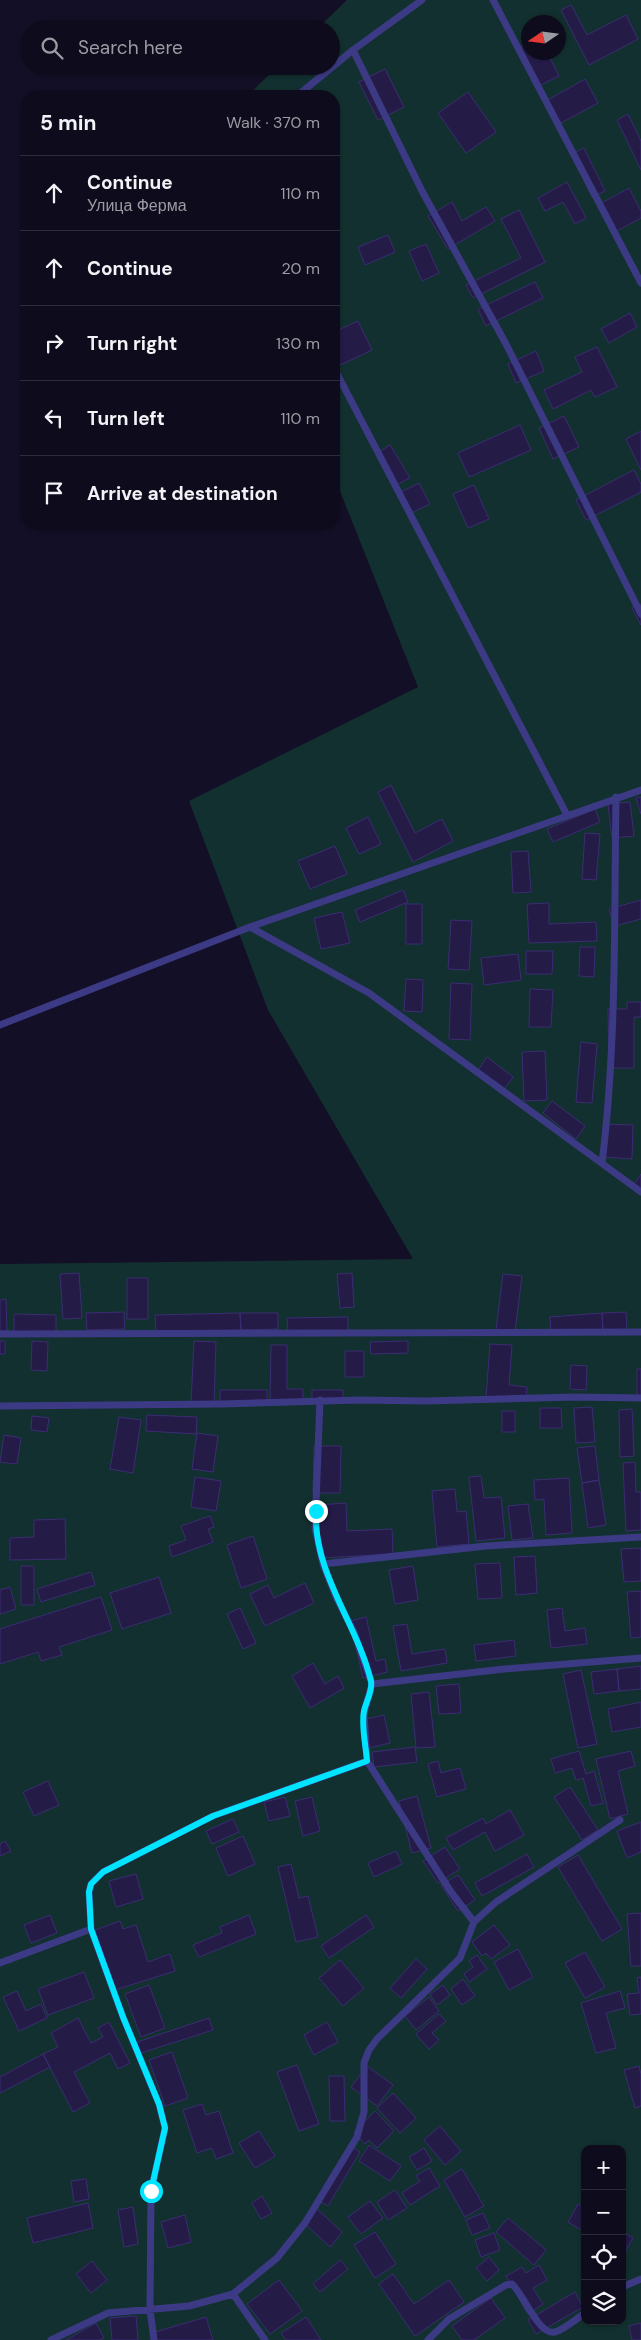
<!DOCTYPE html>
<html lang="en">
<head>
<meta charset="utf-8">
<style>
	body { margin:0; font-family:"DM Sans",sans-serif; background:#1c1929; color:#f1f3f6 }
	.controls { position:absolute; right:15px; bottom:15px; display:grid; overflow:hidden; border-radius:10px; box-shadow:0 1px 4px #0004 }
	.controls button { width:45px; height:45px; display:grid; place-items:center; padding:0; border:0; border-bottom:1px solid #2e2b3b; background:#0e0b1c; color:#f1f3f6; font:25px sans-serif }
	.compass { position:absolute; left:521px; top:15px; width:45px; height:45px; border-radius:50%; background:#0e0b1c; box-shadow:0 1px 4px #0004; rotate:257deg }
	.stop { position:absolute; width:15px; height:15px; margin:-11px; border:4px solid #00e5ff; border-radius:50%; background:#fff }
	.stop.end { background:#00e5ff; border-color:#fff; box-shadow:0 1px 5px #0008 }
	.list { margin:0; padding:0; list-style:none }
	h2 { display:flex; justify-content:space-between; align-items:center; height:65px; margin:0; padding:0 20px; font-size:21px }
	h2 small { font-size:16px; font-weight:400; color:#9b9ba3 }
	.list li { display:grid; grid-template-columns:32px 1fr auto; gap:15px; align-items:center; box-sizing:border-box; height:75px; padding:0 20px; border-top:1px solid #2e2b3b }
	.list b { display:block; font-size:19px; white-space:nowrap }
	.list p { margin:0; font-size:16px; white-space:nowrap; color:#9b9ba3 }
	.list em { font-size:16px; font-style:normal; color:#9b9ba3 }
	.icon { flex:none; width:28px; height:28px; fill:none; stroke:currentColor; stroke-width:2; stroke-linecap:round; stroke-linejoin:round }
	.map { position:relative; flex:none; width:641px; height:2340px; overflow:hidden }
	.search { position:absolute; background:#0e0b1c; box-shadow:0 1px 4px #0004; left:20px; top:20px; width:320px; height:55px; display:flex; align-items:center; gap:12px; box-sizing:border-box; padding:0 18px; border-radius:28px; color:#9b9ba3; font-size:19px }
	.panel { position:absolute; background:#0e0b1c; box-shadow:0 1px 4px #0004; left:20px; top:90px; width:320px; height:440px; border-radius:20px }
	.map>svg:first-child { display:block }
	.green { fill:#12302f; fill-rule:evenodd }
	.building { fill:#241b47; stroke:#3b2d73 }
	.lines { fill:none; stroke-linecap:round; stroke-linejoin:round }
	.lane { stroke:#3d3a85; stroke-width:7 }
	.route { stroke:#00e5ff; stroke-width:6 }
</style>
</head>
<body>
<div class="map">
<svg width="641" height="2340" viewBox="0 0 641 2340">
	<rect width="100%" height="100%" fill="#130f26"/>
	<path class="green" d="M347,0H641V2340H0V1264L413,1259L268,1010L189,801L418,687L334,476V96H247L278,66H331V29H317ZM528,22H558V52H528ZM585,2149H622V2321H585Z"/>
	<path class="building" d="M571,5L587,35L626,15L638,39L589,65L561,10Z
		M528,44V52H547L559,76L537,87L518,49Z
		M385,69L404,107L378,120L359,82Z
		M585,79L598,103L559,124L546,101Z
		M468,92L496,132L466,153L438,113Z
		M628,114L641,141V170L617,120Z
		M584,148L605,191L592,197L571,154Z
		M567,182L586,218L575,224L563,202L545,211L538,198Z
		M629,188L641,211V218L615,232L600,204Z
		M452,202L462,221L486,207L495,221L448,249L428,216Z
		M519,210L545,262L473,298L466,285L521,258L501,219Z
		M388,235L395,252L365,265L358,247Z
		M426,244L439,273L422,281L409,251Z
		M334,270L339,282L334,284Z
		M535,282L543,298L486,326L478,309Z
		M630,313L637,327L609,343L601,329Z
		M358,321L372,350L334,368V332Z
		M597,347L617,387L595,397L591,390L553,409L544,390L582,372L575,357Z
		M536,351L544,371L516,383L508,364Z
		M564,416L579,447L553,459L539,428Z
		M520,425L531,450L469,477L458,453Z
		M641,431V470L626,439Z
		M390,445L410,478L396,485L377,453Z
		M634,470L641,484V492L586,520L576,500Z
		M419,483L430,504L409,514L399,493Z
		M474,485L489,519L468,528L453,494Z
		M641,604V625L632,608Z
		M391,785L415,833L442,819L453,841L413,862L378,792Z
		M641,797V814L636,798Z
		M630,802L634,836L612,838L608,804Z
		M595,809L600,822L553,842L547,829Z
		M368,817L381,844L359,854L346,828Z
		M585,833L600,834L596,880L582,879Z
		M335,846L347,874L310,889L298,861Z
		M528,851L531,892L513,893L511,852Z
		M403,890L408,902L360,922L355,910Z
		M641,900V919L614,926L609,909Z
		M549,903V924L596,922L597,941L529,943L527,904Z
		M406,904H422V944H406Z
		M342,912L350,943L321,949L314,918Z
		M451,920L472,921L469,970L448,969Z
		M580,947H595L594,977L579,976Z
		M526,951H553L552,974H526Z
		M518,954L521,980L484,985L481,958Z
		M406,979L423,980L422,1012L404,1011Z
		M451,983L472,984L470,1040L449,1039Z
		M530,989L553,990L551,1027H529Z
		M627,1002H641V1017H634V1068H609L608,1009H627Z
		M581,1042L597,1044L592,1103L576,1102Z
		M545,1051L547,1100L524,1101L522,1052Z
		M487,1057L513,1077L504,1089L478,1070Z
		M552,1101L585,1126L576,1139L543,1113Z
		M605,1124L633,1125L632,1159L603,1157Z
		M641,1174V1189L634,1184Z
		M79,1273L82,1318L63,1319L60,1274Z
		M352,1273L354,1307L340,1308L337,1274Z
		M503,1274L522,1276L515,1332L496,1330Z
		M127,1278H148V1319H127Z
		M6,1299L7,1331H0V1300Z
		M124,1312L125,1329L87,1330L86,1313Z
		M626,1312L627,1331H603L602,1313Z
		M240,1313H278V1329L241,1330Z
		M240,1313L241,1330L156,1331L155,1315Z
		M602,1313L603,1331L551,1334L550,1317Z
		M14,1314L56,1315V1332H14Z
		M348,1317V1331L288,1332L287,1318Z
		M0,1341H5V1354H0Z
		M32,1341L48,1342L47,1371L31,1370Z
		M194,1341L216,1342L214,1405L191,1404Z
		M408,1341V1353L371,1354L370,1342Z
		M490,1344L512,1345L509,1385L527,1387L526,1401L486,1398Z
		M271,1345H287V1389H303V1404L270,1403Z
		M345,1351H364V1377H345Z
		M571,1365L587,1366L586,1390L570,1389Z
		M637,1369H641V1400H637Z
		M220,1390H267V1403H220Z
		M312,1390H343V1403H312Z
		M592,1407L595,1442L576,1443L574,1408Z
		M540,1408H561L562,1428H540Z
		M632,1409L634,1456L620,1457L619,1410Z
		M502,1411H515V1432H502Z
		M147,1415L197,1417L196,1434L146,1431Z
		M32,1416L49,1418L47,1432L31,1430Z
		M119,1417L141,1420L133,1473L110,1469Z
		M197,1433L218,1436L213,1472L192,1469Z
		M4,1435L21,1438L17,1464L0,1462Z
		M314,1446H341L340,1493H313Z
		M595,1446L599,1480L582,1483L577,1448Z
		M635,1462L636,1492H641V1530L626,1531L623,1463Z
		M481,1476L484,1498L501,1497L505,1538L476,1541L469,1477Z
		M195,1477L221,1481L216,1511L191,1507Z
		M569,1478L572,1533L546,1535L544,1499L535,1500L534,1480Z
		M599,1480L606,1525L588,1528L582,1483Z
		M455,1489L457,1512L466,1511L469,1544L437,1547L432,1491Z
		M346,1503L347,1531L392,1529L393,1554L320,1558L318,1505Z
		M528,1504L533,1538L512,1540L508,1506Z
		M210,1516L214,1527L208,1529L213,1542L172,1557L169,1546L186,1540L181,1526Z
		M65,1519L66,1559L10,1560V1538L34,1537V1520Z
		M253,1536L267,1579L241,1588L227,1545Z
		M641,1548V1581L624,1582L621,1549Z
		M535,1556L537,1593L516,1595L514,1557Z
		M500,1563L502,1598L478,1599L475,1564Z
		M21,1566H34V1605H21Z
		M413,1566L418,1600L395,1604L389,1570Z
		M91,1572L95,1585L41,1602L37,1589Z
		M159,1577L171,1613L122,1629L110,1593Z
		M305,1583L314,1603L265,1626L250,1594L268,1585L274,1598Z
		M10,1587L16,1609L0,1614V1590Z
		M641,1591V1637L631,1638L627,1592Z
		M101,1597L112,1630L59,1647L62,1655L41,1661L38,1652L0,1664V1629Z
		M240,1608L256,1643L243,1649L227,1614Z
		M562,1608L565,1631L585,1628L587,1644L551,1648L547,1610Z
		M366,1617L376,1661L385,1659L387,1672L363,1678L350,1621Z
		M407,1624L412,1654L445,1649L447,1663L401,1671L393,1626Z
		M514,1640L516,1656L476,1661L474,1645Z
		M313,1663L325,1684L338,1676L344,1688L310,1708L292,1676Z
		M641,1666V1689L619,1691L617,1669Z
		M617,1669L619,1691L594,1694L591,1672Z
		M581,1670L597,1744L578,1748L563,1674Z
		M459,1684L461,1713L439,1714L436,1686Z
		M429,1692L435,1747L416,1748L411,1694Z
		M641,1702V1727L612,1732L608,1709Z
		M384,1715L390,1743L369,1748L362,1720Z
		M415,1747L417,1762L374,1767L372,1752Z
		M579,1751L586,1774L594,1771L603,1803L591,1806L583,1778L576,1780L572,1768L555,1773L551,1759Z
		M631,1751L635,1766L618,1771L628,1814L610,1819L596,1759Z
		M438,1761L441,1773L460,1768L466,1789L437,1797L428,1764Z
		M48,1781L59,1805L34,1816L23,1792Z
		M570,1787L598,1830L582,1840L554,1797Z
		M417,1796L431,1848L412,1853L399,1801Z
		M285,1797L290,1816L269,1821L264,1802Z
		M312,1797L320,1831L303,1836L295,1801Z
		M510,1810L524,1835L495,1851L485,1832L453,1850L446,1838L483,1818L486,1824Z
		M233,1819L239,1832L212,1844L206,1831Z
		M641,1822V1852L627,1858L617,1831Z
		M243,1836L255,1864L228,1876L216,1848Z
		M5,1841L11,1851L0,1856V1844Z
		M445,1847L460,1869L438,1883L423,1861Z
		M396,1851L402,1864L374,1877L368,1863Z
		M527,1854L534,1867L482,1896L475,1883Z
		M578,1855L622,1929L602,1941L558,1867Z
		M291,1864L299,1898L308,1896L318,1937L296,1942L278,1867Z
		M136,1874L143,1899L116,1907L109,1881Z
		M458,1875L475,1900L458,1911L441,1885Z
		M641,1913V1966H631L627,1914Z
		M50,1915L57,1933L31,1943L24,1925Z
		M249,1915L256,1934L199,1957L193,1945L222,1933L220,1927Z
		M366,1915L374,1927L329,1958L321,1946Z
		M120,1921L123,1929L136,1925L148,1962L170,1954L175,1971L115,1990L95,1930Z
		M494,1925L510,1945L491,1959L486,1953L482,1956L472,1942Z
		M518,1949L533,1977L509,1990L494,1962Z
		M585,1952L605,1987L585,1998L565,1963Z
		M477,1955L487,1969L469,1982L464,1974L473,1967L469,1961Z
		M416,1959L427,1969L401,1998L390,1988Z
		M340,1960L364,1988L343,2006L319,1978Z
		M84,1972L94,1998L48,2015L38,1989Z
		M641,1977V2014L630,2015L627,1994L639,1993L637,1978Z
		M463,1979L475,1996L462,2005L451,1989Z
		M149,1985L165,2028L141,2037L125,1994Z
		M443,1985L450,1995L437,2005L430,1994Z
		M17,1991L26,2011L41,2004L47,2018L19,2031L3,1997Z
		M620,1991L625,2008L606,2013L616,2048L596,2053L581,2003Z
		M429,1997L439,2011L416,2030L405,2016Z
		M439,2014L446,2021L432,2033L439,2040L429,2049L416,2034Z
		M78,2018L91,2043L103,2037L98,2028L109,2022L130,2063L118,2069L110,2053L74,2072L90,2103L73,2112L43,2054L58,2047L51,2033Z
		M209,2018L213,2030L141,2053L137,2042Z
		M327,2022L338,2042L314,2055L304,2035Z
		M172,2052L188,2098L165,2106L149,2060Z
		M43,2054L50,2067L0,2093V2077Z
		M297,2065L319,2124L299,2131L277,2072Z
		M367,2066L393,2085L377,2106L351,2087Z
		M639,2066L641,2074V2106L635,2108L624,2070Z
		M329,2076H344L345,2121H330Z
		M393,2093L416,2118L400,2133L377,2108Z
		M202,2104L206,2115L219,2111L233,2153L216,2159L212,2148L197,2153L183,2110Z
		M375,2111L394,2131L377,2148L369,2140L365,2144L354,2132Z
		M440,2126L461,2151L445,2165L424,2140Z
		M259,2131L275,2156L255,2168L239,2143Z
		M369,2145L401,2166L390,2181L359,2161Z
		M350,2146L360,2152L328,2206L318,2200Z
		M424,2148L432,2161L417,2170L409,2157Z
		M429,2168L440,2186L410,2205L402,2193L420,2181L416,2176Z
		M462,2169L484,2206L465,2217L444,2180Z
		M86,2179L89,2199L74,2202L71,2181Z
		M395,2190L407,2208L388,2220L377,2202Z
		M262,2196L272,2213L261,2219L252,2203Z
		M370,2201L383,2218L361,2234L348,2217Z
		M88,2203L93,2228L33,2243L27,2218Z
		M578,2204L585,2208V2232L568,2222Z
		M133,2207L138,2244L124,2247L118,2210Z
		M316,2208L342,2232L330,2247L303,2222Z
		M483,2213L490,2228L472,2235L466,2220Z
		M185,2215L191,2242L168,2248L161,2222Z
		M508,2218L546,2250L534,2265L496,2232Z
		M622,2231L633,2238L622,2256Z
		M375,2232L396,2264L375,2278L354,2245Z
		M494,2233L500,2250L481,2257L475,2240Z
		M489,2257L499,2270L487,2281L476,2268Z
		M340,2260L348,2269L320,2292L313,2284Z
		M92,2261L107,2280L91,2293L76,2274Z
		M539,2265L547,2280L533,2288L543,2304L528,2314L506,2276L522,2267L526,2273Z
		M393,2274L414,2304L449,2280L464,2302L415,2336L379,2284Z
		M279,2280L302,2311L270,2334L247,2304Z
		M575,2292L583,2307L536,2334L528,2320Z
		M491,2298L505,2318L474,2340H462L452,2326Z
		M136,2316L138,2340H112L110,2318Z
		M206,2317L213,2340H157L155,2332Z
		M306,2317L321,2340H286L281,2333Z
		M96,2323L104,2338L100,2340H66Z
		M641,2323V2340H632L629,2326Z"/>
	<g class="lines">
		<path class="lane" d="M493,0L641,283
			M353,50L422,191L506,344L641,614
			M297,96L353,50L422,0
			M334,368L567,815
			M250,927L641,790
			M0,1025L250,927L369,993L641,1192
			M602,1163C617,1041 614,919 616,797
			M0,1334L641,1332
			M320,1400L315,1528L323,1564
			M0,1406L222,1404L360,1400L426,1401L574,1397L641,1398
			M372,1684L504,1669L641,1658
			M474,1922L451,1892L367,1761L364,1713L372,1684L354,1632L337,1599L323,1564L486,1546L641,1537
			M0,1963L91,1929
			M622,2287L641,2279
			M233,2294L265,2340
			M51,2340L108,2313L189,2306L233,2294L277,2258L305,2223L357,2137L364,2112V2063L369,2050L377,2039L460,1958L474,1922L496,1902L620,1820
			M154,2340L150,2310L151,2191L165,2128L159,2104L123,2017L91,1929L89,1892L91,1884L103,1872L213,1816L367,1761
			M428,2340L449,2319L506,2285L512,2284C524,2295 539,2336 555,2332C565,2329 576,2319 585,2313"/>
	</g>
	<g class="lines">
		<path class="route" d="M151,2191L165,2128L159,2104L123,2017L91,1929L89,1892L91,1884L103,1872L213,1816L367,1761C366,1746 361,1726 364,1711C366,1702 373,1690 371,1681C357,1623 313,1573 316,1511"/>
	</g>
</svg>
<div class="controls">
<button>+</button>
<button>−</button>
<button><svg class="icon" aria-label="locate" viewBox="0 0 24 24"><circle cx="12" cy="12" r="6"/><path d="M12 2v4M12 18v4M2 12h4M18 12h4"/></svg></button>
<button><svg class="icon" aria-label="layers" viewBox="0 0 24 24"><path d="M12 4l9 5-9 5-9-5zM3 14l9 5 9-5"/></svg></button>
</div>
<svg class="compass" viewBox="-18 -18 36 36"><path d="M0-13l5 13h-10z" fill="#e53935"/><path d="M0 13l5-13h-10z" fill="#9b9ba3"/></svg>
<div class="stop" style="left:151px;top:2191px"></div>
<div class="stop end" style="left:316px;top:1511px"></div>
<div class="search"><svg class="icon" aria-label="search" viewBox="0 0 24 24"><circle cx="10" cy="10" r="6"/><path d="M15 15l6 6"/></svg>Search here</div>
<section class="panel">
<h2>5 min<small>Walk · 370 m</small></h2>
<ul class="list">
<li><svg class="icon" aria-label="ahead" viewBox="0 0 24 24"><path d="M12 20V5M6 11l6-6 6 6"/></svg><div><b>Continue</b><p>Улица Ферма</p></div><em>110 m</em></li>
<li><svg class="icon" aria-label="ahead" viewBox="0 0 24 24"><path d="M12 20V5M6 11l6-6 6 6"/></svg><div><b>Continue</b></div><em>20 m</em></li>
<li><svg class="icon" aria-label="right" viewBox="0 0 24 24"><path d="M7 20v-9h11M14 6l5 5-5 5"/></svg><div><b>Turn right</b></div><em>130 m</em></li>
<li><svg class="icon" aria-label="left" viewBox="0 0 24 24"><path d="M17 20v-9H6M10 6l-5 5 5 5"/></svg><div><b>Turn left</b></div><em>110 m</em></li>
<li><svg class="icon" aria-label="arrive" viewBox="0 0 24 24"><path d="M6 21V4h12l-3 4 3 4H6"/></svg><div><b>Arrive at destination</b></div></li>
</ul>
</section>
</div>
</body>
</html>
